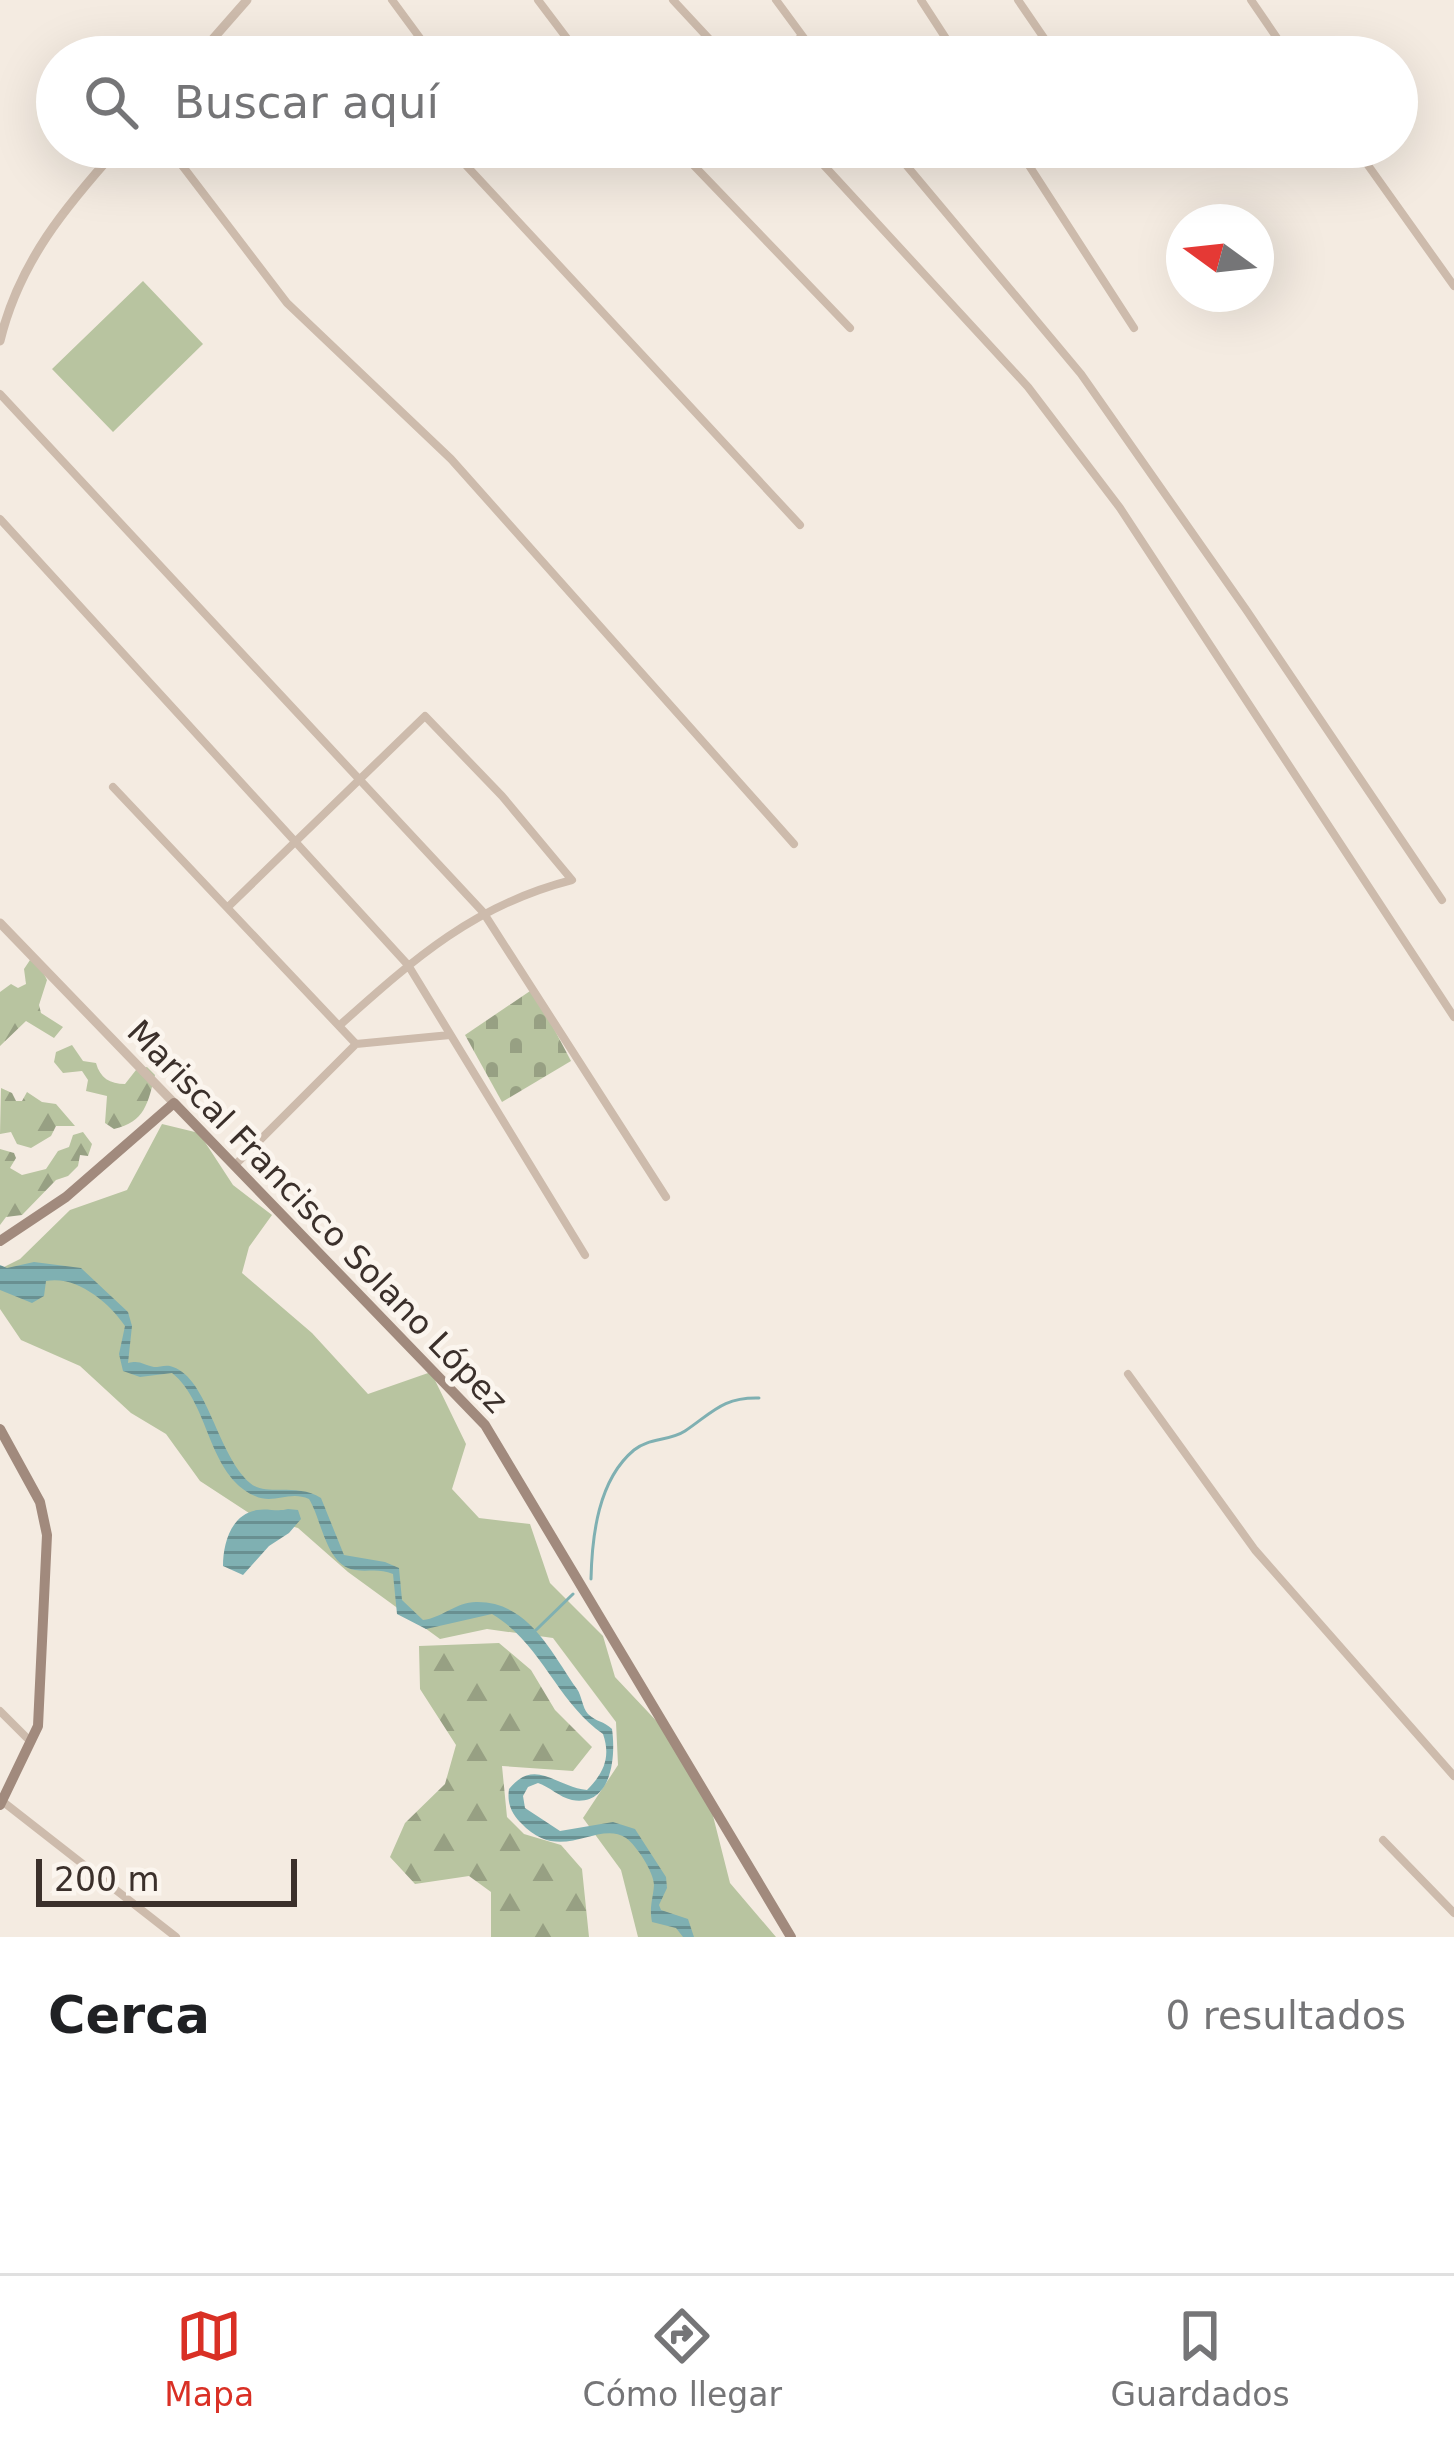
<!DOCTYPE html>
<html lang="es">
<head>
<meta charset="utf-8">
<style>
	body { margin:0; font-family:"DejaVu Sans",sans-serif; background:#f6f6f6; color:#202124 }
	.compass { position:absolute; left:1166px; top:204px; width:108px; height:108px; border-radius:50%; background:#fff; box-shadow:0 12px 48px #0002; rotate:285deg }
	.scale { position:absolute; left:36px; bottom:30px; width:261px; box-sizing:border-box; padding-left:12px; border:6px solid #3b302b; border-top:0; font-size:33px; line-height:42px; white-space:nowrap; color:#3b302b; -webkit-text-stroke:9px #fbf5ee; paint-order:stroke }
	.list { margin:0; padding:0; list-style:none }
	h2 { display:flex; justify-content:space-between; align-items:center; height:156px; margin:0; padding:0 48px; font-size:51px }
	h2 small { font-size:39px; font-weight:400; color:#757577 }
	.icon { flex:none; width:66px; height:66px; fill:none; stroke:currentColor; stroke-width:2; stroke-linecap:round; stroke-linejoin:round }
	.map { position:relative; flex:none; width:1454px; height:1937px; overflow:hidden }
	.search { position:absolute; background:#fff; box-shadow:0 12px 48px #0002; left:36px; right:36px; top:36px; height:132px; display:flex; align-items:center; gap:30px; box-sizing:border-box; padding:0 42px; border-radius:66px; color:#757577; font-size:45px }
	.sheet { height:336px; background:#fff }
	nav { display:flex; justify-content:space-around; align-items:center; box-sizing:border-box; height:168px; border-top:3px solid #e0e0e0; background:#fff; font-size:33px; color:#757577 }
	nav a { display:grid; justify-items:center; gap:6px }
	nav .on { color:#d93025 }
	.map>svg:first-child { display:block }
	.grass { fill:#b8c4a0 }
	.forest { fill:url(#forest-firs) }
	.cemetery { fill:url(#cemetery-stones) }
	.water { fill:url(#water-rules) }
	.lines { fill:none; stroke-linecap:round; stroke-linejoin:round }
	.stream { stroke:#7fb0b2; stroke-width:3 }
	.minor { stroke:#cdbbac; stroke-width:8 }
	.tertiary { stroke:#cdbbac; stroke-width:9 }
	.secondary { stroke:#a18a7d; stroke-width:10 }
	.labels { text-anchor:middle; stroke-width:10; stroke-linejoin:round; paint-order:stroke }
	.street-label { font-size:33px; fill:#3b302b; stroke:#fbf5ee }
</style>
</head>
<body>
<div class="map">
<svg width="1454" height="1937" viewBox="0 0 1454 1937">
	<defs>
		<pattern id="forest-firs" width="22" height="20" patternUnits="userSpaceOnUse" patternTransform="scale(3)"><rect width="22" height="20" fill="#b8c4a0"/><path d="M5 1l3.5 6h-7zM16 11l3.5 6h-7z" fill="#97a083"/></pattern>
		<pattern id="cemetery-stones" width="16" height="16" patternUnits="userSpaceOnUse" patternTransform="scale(3)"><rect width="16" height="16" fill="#b8c4a0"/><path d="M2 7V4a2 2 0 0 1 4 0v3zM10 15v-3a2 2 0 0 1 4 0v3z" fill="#97a083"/></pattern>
		<pattern id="water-rules" width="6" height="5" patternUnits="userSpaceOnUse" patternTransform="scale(3)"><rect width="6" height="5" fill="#7fb0b2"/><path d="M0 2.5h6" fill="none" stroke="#699091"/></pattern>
	</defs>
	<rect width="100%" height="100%" fill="#f4ebe1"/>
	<path class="grass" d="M143,281L203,344L113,432L52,369Z
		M162,1124L199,1133L233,1185L272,1215L249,1247L242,1273L312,1333L368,1394L431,1372L466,1444L452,1489L479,1518L530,1524L550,1583L603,1636L615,1677L681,1747L711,1808L730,1883L776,1937H638L621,1870L583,1818L618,1765L616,1722L553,1638L487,1629L440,1639L348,1572L298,1528L252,1515L200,1481L166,1434L131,1413L80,1366L21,1340L0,1309V1269L20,1259L70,1210L127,1190Z"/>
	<path class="forest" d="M30,960L41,968L47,980L39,1005L41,1013L63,1027L54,1038L26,1021L0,1046V992L11,984L18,988L26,984L24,969Z
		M72,1045L83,1061L96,1063C100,1078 110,1084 125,1084L136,1070L147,1067L155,1075C148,1103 145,1122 114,1129L105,1123L107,1096L86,1091L88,1080L82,1071L63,1073L54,1062L56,1052Z
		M1,1088L12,1093L16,1101H22L27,1092L42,1102L56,1104L75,1126H56L51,1136L31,1148L17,1144L11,1132L0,1134Z
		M83,1132L92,1144L88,1156L80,1155L78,1166L68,1176L56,1180L22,1215L6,1217L0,1225V1149L14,1153L16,1158L10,1168L22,1175L46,1169L58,1151L69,1147L73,1135Z
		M499,1643L531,1670L555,1710L592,1747L573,1771L502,1766L507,1817L524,1834L561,1845L582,1869L589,1937H491V1892L469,1876L415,1884L390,1857L405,1823L445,1784L456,1745L420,1689L419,1646Z"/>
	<path class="cemetery" d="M533,989L571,1061L502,1102L465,1035Z"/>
	<path class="water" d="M34,1262L81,1268L128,1312L132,1326L128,1363C141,1360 143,1365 154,1367C160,1367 167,1364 173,1367C208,1379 217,1454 250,1483C266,1497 295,1482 321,1498L344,1555L385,1562L399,1568L402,1600L423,1620C442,1618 456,1602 476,1602C529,1601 552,1654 577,1689C582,1696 582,1707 588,1714C596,1722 604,1721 612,1729C616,1756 612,1807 572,1800C559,1797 550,1787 538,1783L528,1787L523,1796L525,1808L560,1831L613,1822L635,1829L666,1877L667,1888L659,1905L661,1910L688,1919L694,1937H683L676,1928L652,1922C649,1907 653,1899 654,1885C654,1872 636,1845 626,1838C597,1819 561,1866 521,1823C511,1813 507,1803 509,1789C535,1757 556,1787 587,1790C604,1773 611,1757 603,1734C557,1702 542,1644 492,1614L426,1629L397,1614L393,1574C379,1568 369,1572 355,1570C326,1566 322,1520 309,1499C289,1490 274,1505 255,1496C207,1475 210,1403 172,1373L140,1377L123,1371L119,1354L125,1326C109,1302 76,1275 46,1281L44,1296L32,1303L0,1290V1265L7,1268Z
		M288,1509L298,1510L301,1519L289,1533L269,1546L243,1575L223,1566C223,1544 231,1514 257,1510C268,1508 277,1512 288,1509Z"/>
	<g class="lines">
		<path class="stream" d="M591,1579C592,1536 598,1480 634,1450C648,1438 670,1441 685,1431C713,1412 723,1397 759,1398
			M536,1630L573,1594"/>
		<path class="minor" d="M392,0L434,57
			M538,0L581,57
			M673,0L726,57
			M776,0L818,57
			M921,0L958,57
			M1018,0L1057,57
			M1251,0L1290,57
			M776,57L802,36
			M168,147L287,303L451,459L794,844
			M449,147L800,525
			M676,147L850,328
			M807,147L1028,387L1120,508L1454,1017
			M891,147L1081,374L1247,611L1442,900
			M1017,147L1134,328
			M1355,147L1454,286
			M0,394L483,912L666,1197
			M0,519L408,965L585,1255
			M113,787L356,1044
			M228,907L425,716L502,796L572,880C474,905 414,959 340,1025
			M234,1166L356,1044L450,1035
			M1128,1374L1255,1550L1454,1776
			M0,1711L31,1742
			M2,1801L176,1937
			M1383,1840L1454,1913"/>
		<path class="tertiary" d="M197,57L247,0
			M0,341C19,262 66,206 119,147
			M0,923L174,1103"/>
		<path class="secondary" d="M0,1241L66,1197L174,1103L485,1425L791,1937
			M0,1429L40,1502L47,1535L38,1726L0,1805"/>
	</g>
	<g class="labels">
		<g class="street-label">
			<text transform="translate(318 1216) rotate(46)" y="12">Mariscal Francisco Solano López</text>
		</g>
	</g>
</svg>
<svg class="compass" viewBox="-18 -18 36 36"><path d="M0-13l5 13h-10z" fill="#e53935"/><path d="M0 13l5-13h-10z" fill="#757577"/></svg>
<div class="scale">200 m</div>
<div class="search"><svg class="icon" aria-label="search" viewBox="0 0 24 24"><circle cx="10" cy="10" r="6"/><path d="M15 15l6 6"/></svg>Buscar aquí</div>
</div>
<section class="sheet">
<h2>Cerca<small>0 resultados</small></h2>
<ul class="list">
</ul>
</section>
<nav>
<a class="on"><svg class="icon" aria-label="map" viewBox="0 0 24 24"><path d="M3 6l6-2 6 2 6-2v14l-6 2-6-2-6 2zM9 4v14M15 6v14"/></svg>Mapa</a>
<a><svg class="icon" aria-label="directions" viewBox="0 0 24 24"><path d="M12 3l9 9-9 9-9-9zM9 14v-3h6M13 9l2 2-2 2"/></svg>Cómo llegar</a>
<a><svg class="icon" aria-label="saved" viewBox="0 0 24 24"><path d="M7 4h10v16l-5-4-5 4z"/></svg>Guardados</a>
</nav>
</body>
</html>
